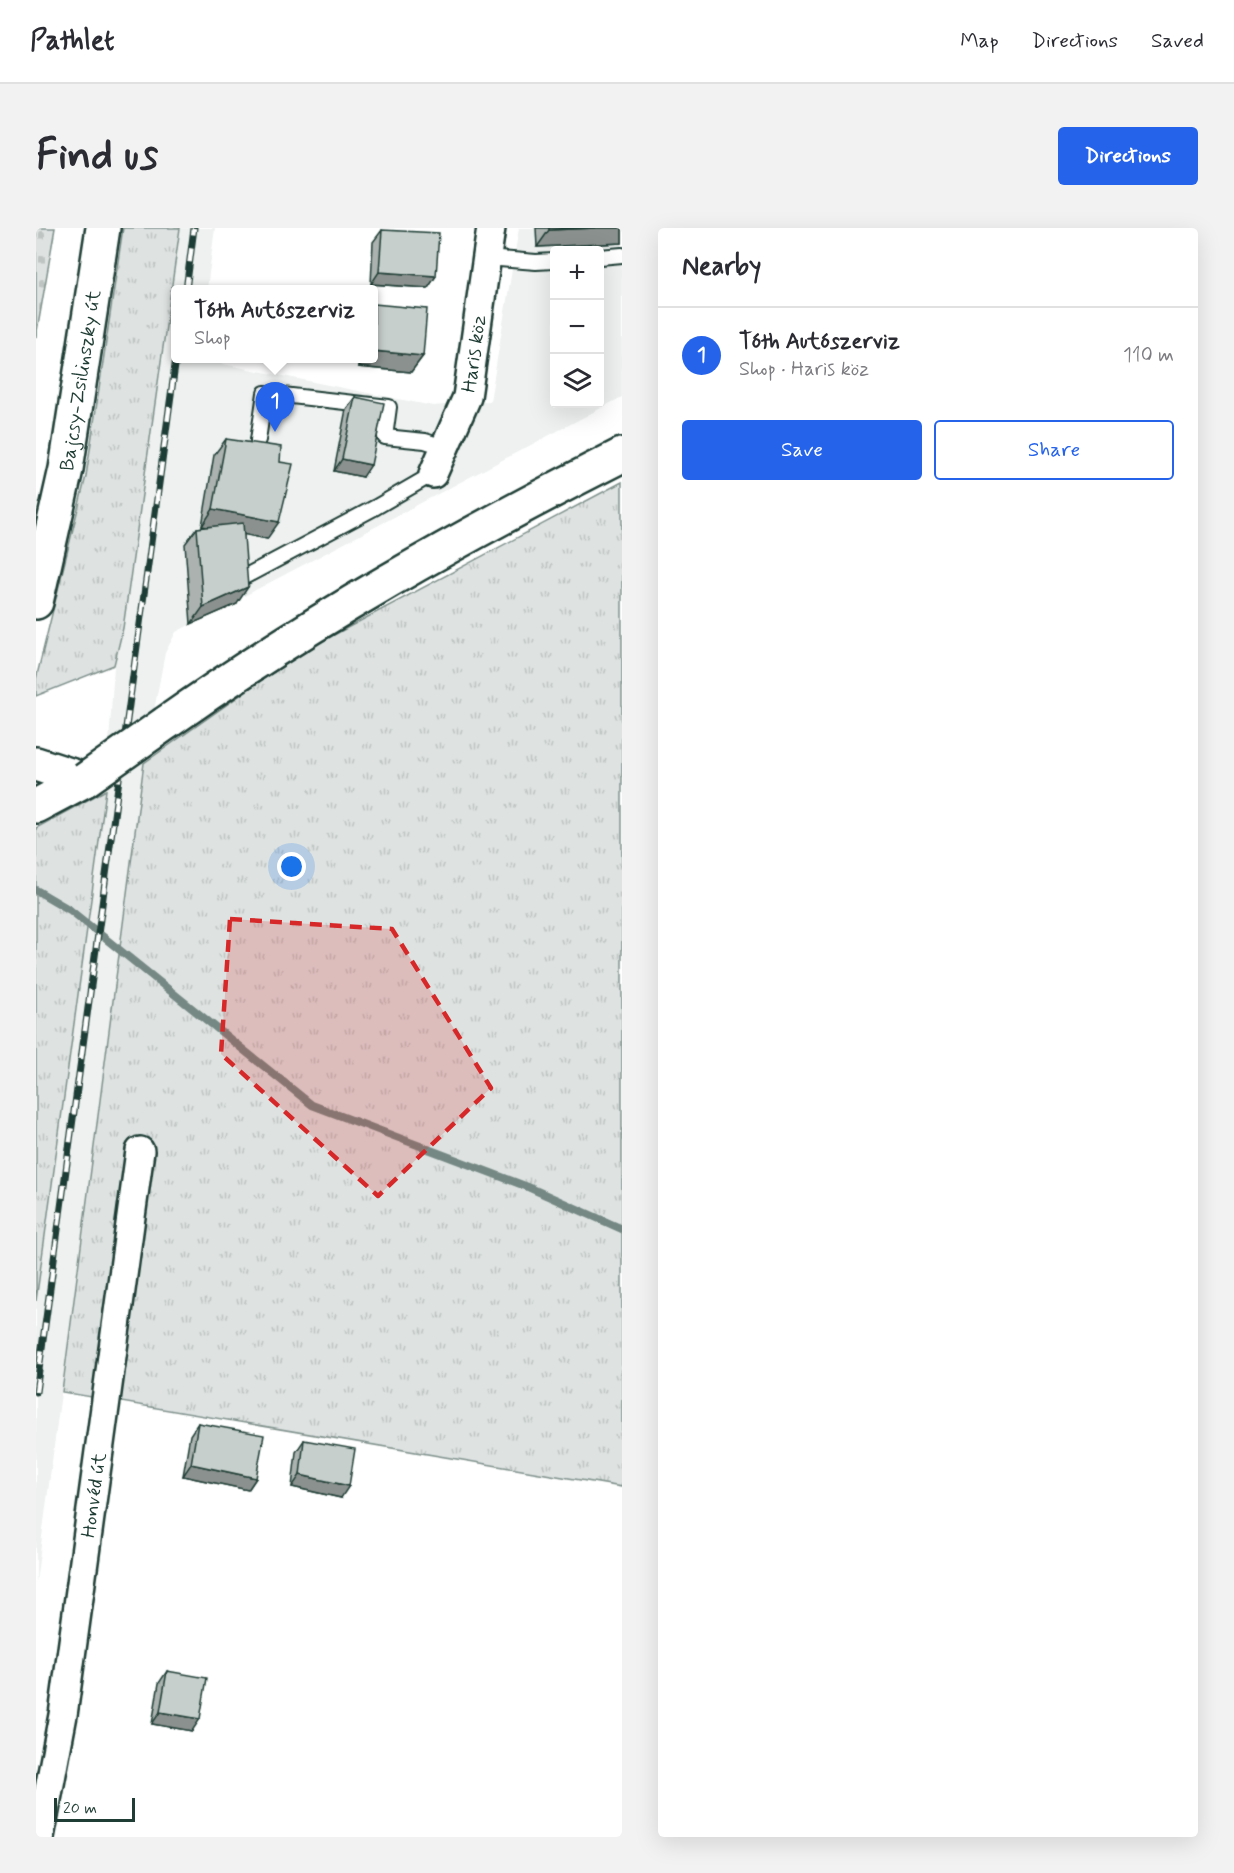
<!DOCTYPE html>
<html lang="en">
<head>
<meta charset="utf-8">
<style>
	body { margin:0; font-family:Mynerve,sans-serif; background:#f2f2f3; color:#2b2b33 }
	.controls { position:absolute; right:18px; top:18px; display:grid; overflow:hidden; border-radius:6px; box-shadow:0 6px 24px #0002 }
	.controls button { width:54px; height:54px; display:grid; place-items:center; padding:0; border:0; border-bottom:2px solid #e1e1e2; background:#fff; color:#2b2b33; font:30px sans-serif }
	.scale { position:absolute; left:18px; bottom:15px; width:81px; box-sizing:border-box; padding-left:6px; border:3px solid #1f3d34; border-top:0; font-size:16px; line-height:21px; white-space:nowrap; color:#1f3d34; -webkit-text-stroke:4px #fff; paint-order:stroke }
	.you { position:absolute; left:256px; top:639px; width:21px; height:21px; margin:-15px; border:4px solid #fff; border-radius:50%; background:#1a73e8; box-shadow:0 0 0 9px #1a73e833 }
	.badge { display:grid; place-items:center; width:39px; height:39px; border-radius:50%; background:#2563eb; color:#fff; font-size:20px; font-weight:700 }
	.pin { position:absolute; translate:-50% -50px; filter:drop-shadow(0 2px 3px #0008) }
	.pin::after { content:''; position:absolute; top:32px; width:21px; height:18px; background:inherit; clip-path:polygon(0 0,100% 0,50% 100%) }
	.popup { position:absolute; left:135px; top:57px; width:207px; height:78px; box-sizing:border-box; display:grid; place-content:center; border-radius:6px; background:#fff; filter:drop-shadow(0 2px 4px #0005); font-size:20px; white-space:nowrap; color:#7c7c81 }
	.popup b { font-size:22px; color:#2b2b33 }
	.popup::after { content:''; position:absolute; left:50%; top:100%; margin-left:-12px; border:12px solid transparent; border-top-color:#fff }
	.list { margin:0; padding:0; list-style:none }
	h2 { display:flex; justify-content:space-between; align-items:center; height:78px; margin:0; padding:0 24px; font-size:26px }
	h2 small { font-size:20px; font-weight:400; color:#7c7c81 }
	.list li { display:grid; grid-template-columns:39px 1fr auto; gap:18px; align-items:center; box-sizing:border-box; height:96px; padding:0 24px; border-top:2px solid #e1e1e2 }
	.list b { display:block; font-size:22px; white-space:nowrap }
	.list p { margin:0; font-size:20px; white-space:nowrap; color:#7c7c81 }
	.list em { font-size:20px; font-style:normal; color:#7c7c81 }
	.actions { display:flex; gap:12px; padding:18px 24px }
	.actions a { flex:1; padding:14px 0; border:2px solid #2563eb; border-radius:6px; text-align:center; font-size:21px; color:#2563eb }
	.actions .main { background:#2563eb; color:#fff }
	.icon { flex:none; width:33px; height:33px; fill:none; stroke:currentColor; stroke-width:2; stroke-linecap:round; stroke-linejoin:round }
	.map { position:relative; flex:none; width:586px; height:1609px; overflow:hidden; border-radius:6px }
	header { display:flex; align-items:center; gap:36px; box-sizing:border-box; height:84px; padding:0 30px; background:#fff; border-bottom:2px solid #e1e1e2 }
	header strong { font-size:28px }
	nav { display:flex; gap:33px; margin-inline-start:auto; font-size:21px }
	.intro { display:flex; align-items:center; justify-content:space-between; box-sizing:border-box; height:144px; padding:0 36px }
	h1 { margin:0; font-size:42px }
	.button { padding:15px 27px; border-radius:6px; background:#2563eb; color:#fff; font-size:21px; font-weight:700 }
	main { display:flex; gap:36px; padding:0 36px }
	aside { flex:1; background:#fff; border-radius:6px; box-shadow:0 6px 24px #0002 }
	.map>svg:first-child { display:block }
	.built { fill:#eef1f0; fill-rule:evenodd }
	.grass { fill:url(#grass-tufts); stroke:#7e908b; stroke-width:1.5 }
	.cemetery { fill:url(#cemetery-stones); stroke:#7e908b; stroke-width:1.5 }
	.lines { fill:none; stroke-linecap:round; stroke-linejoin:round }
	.stream { stroke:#758883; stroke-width:8 }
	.service-casing { stroke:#1f3d34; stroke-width:18 }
	.minor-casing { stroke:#1f3d34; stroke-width:32 }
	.secondary-casing { stroke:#1f3d34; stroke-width:38 }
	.primary-casing { stroke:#1f3d34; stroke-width:38 }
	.service { stroke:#fff; stroke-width:14 }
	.minor { stroke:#fff; stroke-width:27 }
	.secondary { stroke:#fff; stroke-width:33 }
	.primary { stroke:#fff; stroke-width:33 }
	.rail-casing { stroke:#1f3d34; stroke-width:7 }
	.rail { stroke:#fff; stroke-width:4.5; stroke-dasharray:14; stroke-linecap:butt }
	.secondary-bridge-casing { stroke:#1f3d34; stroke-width:38; stroke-linecap:butt }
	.secondary-bridge { stroke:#fff; stroke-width:33 }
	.wall { fill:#abb2af; stroke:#1f3d34; stroke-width:1.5 }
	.shaded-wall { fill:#8b918f; stroke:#1f3d34; stroke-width:1.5 }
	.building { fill:#c7cfcc; stroke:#1f3d34; stroke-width:1.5 }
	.marked { fill:#d62828; fill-opacity:0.2; stroke:#d62828; stroke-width:4.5; stroke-dasharray:12 8; stroke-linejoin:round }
	.labels { text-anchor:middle; stroke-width:6; stroke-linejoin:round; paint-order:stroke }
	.street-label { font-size:20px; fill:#1f3d34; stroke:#fff }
</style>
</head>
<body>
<header>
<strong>Pathlet</strong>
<nav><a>Map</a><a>Directions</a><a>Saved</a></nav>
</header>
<div class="intro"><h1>Find us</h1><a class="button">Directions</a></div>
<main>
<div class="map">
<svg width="586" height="1609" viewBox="0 0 586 1609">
	<defs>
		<pattern id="grass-tufts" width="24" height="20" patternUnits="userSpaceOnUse" patternTransform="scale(1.5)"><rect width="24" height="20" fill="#dee3e2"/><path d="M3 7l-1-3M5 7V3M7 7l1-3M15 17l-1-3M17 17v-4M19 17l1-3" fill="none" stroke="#bec4c2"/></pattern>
		<pattern id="cemetery-stones" width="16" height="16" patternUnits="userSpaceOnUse" patternTransform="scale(1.5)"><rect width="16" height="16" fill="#dee3e2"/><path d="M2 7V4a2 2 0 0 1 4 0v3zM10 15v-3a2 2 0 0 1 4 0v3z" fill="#bec4c2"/></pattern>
	</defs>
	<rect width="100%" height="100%" fill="#fff"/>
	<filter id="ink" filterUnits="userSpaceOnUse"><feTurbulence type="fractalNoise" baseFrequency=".0167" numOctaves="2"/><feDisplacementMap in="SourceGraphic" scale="12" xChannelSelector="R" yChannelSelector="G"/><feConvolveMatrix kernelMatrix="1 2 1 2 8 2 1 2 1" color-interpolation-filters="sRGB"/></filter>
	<g filter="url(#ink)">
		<path class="built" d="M144,0H179L171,61L140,62V130L162,131L397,178L454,173L483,0H586V169L140,404L129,425L108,535L0,1355V1073L70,562L78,437L87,400ZM518,22H564V176H518Z"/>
		<path class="grass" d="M87,0H144L87,400L78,437L0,468V451L50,248Z
			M586,254V1259L26,1164L108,535L264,425Z
			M70,562L0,1073V600Z"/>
		<path class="cemetery" d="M0,0H19L0,109Z"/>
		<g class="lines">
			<path class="stream" d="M0,662L34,682L276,877L492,959L586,1001"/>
			<g class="service-casing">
				<path id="service" d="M564,29L586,27
					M451,30L500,34L518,33
					M222,212L229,165L353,179L349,209L389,213L408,219
					M208,349L340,279L397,246"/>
			</g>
			<g class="minor-casing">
				<g id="minor">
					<path id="s1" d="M397,246L431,169L455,0"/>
					<path id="s2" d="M4,1609L27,1487L104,923"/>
				</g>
			</g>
			<g class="secondary-casing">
				<path id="secondary" d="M130,495C274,393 428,307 586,227
					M0,536L49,552
					M0,578L49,552"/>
			</g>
			<g class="primary-casing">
				<g id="primary">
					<path id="s3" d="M0,374L30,241L67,0"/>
				</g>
			</g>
			<use href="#service" class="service"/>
			<use href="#minor" class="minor"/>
			<use href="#secondary" class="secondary"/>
			<use href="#primary" class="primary"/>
			<g class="rail-casing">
				<path id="rail" d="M150,62L158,0
					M0,1164L140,130"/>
			</g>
			<use href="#rail" class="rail"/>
			<g class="secondary-bridge-casing">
				<path id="secondary-bridge" d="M49,552L130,495"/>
			</g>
			<use href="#secondary-bridge" class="secondary-bridge"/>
		</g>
		<path class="wall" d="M500,0H586V15L501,19Z
			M346,2L400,48L392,60L335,56L337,14Z
			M387,128L375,144L322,139L323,130Z
			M319,169L327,249L298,243L310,181Z
			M190,211L231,311L208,306L201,376L155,396L149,316L161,300L170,299L166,298L178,227Z
			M162,1195L220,1250L212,1262L147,1248L154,1207Z
			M268,1212L305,1270L256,1259L260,1224Z
			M131,1443L156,1503L116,1496L123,1455Z"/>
		<path class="shaded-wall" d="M560,0H586V15L501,19L513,2Z
			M343,44L400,48L392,60L335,56Z
			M338,123L387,128L375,144L322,139L328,130H338Z
			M306,231L335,237L327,249L298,243Z
			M177,281L243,294L231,311L166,298Z
			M212,359L201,376L155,396L167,379Z
			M155,1236L220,1250L212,1262L147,1248Z
			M264,1247L313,1258L305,1270L256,1259Z
			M124,1484L164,1491L156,1503L116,1496Z"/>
		<path class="building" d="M513,0H560L513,2Z
			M346,2L403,5L400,48L343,44Z
			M338,76L391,81L387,128L338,123Z
			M319,169L348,175L335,237L306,231Z
			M190,211L245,219L244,234L257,236L243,294L177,281Z
			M207,295L212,359L167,379L161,300Z
			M162,1195L228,1207L220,1250L155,1236Z
			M268,1212L319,1221L313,1258L264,1247Z
			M131,1443L171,1450L164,1491L124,1484Z"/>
	</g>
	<path class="marked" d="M194,691L356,701L455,860L342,968L185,826Z"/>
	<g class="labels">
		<g class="street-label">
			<text dy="7" stroke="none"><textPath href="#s1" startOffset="128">Haris köz</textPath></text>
			<text dy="7" stroke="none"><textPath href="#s3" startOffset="226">Bajcsy-Zsilinszky út</textPath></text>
			<text dy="7" stroke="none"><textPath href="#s2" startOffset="346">Honvéd út</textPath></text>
		</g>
	</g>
</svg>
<div class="controls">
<button>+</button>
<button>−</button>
<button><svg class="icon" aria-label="layers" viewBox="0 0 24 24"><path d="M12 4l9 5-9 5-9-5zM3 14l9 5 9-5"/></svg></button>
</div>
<div class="scale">20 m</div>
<div class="you"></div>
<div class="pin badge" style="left:239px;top:204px">1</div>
<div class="popup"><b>Tóth Autószerviz</b>Shop</div>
</div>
<aside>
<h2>Nearby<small></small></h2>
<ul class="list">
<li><span class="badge">1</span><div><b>Tóth Autószerviz</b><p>Shop · Haris köz</p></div><em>110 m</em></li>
</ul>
<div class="actions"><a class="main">Save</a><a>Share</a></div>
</aside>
</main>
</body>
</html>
